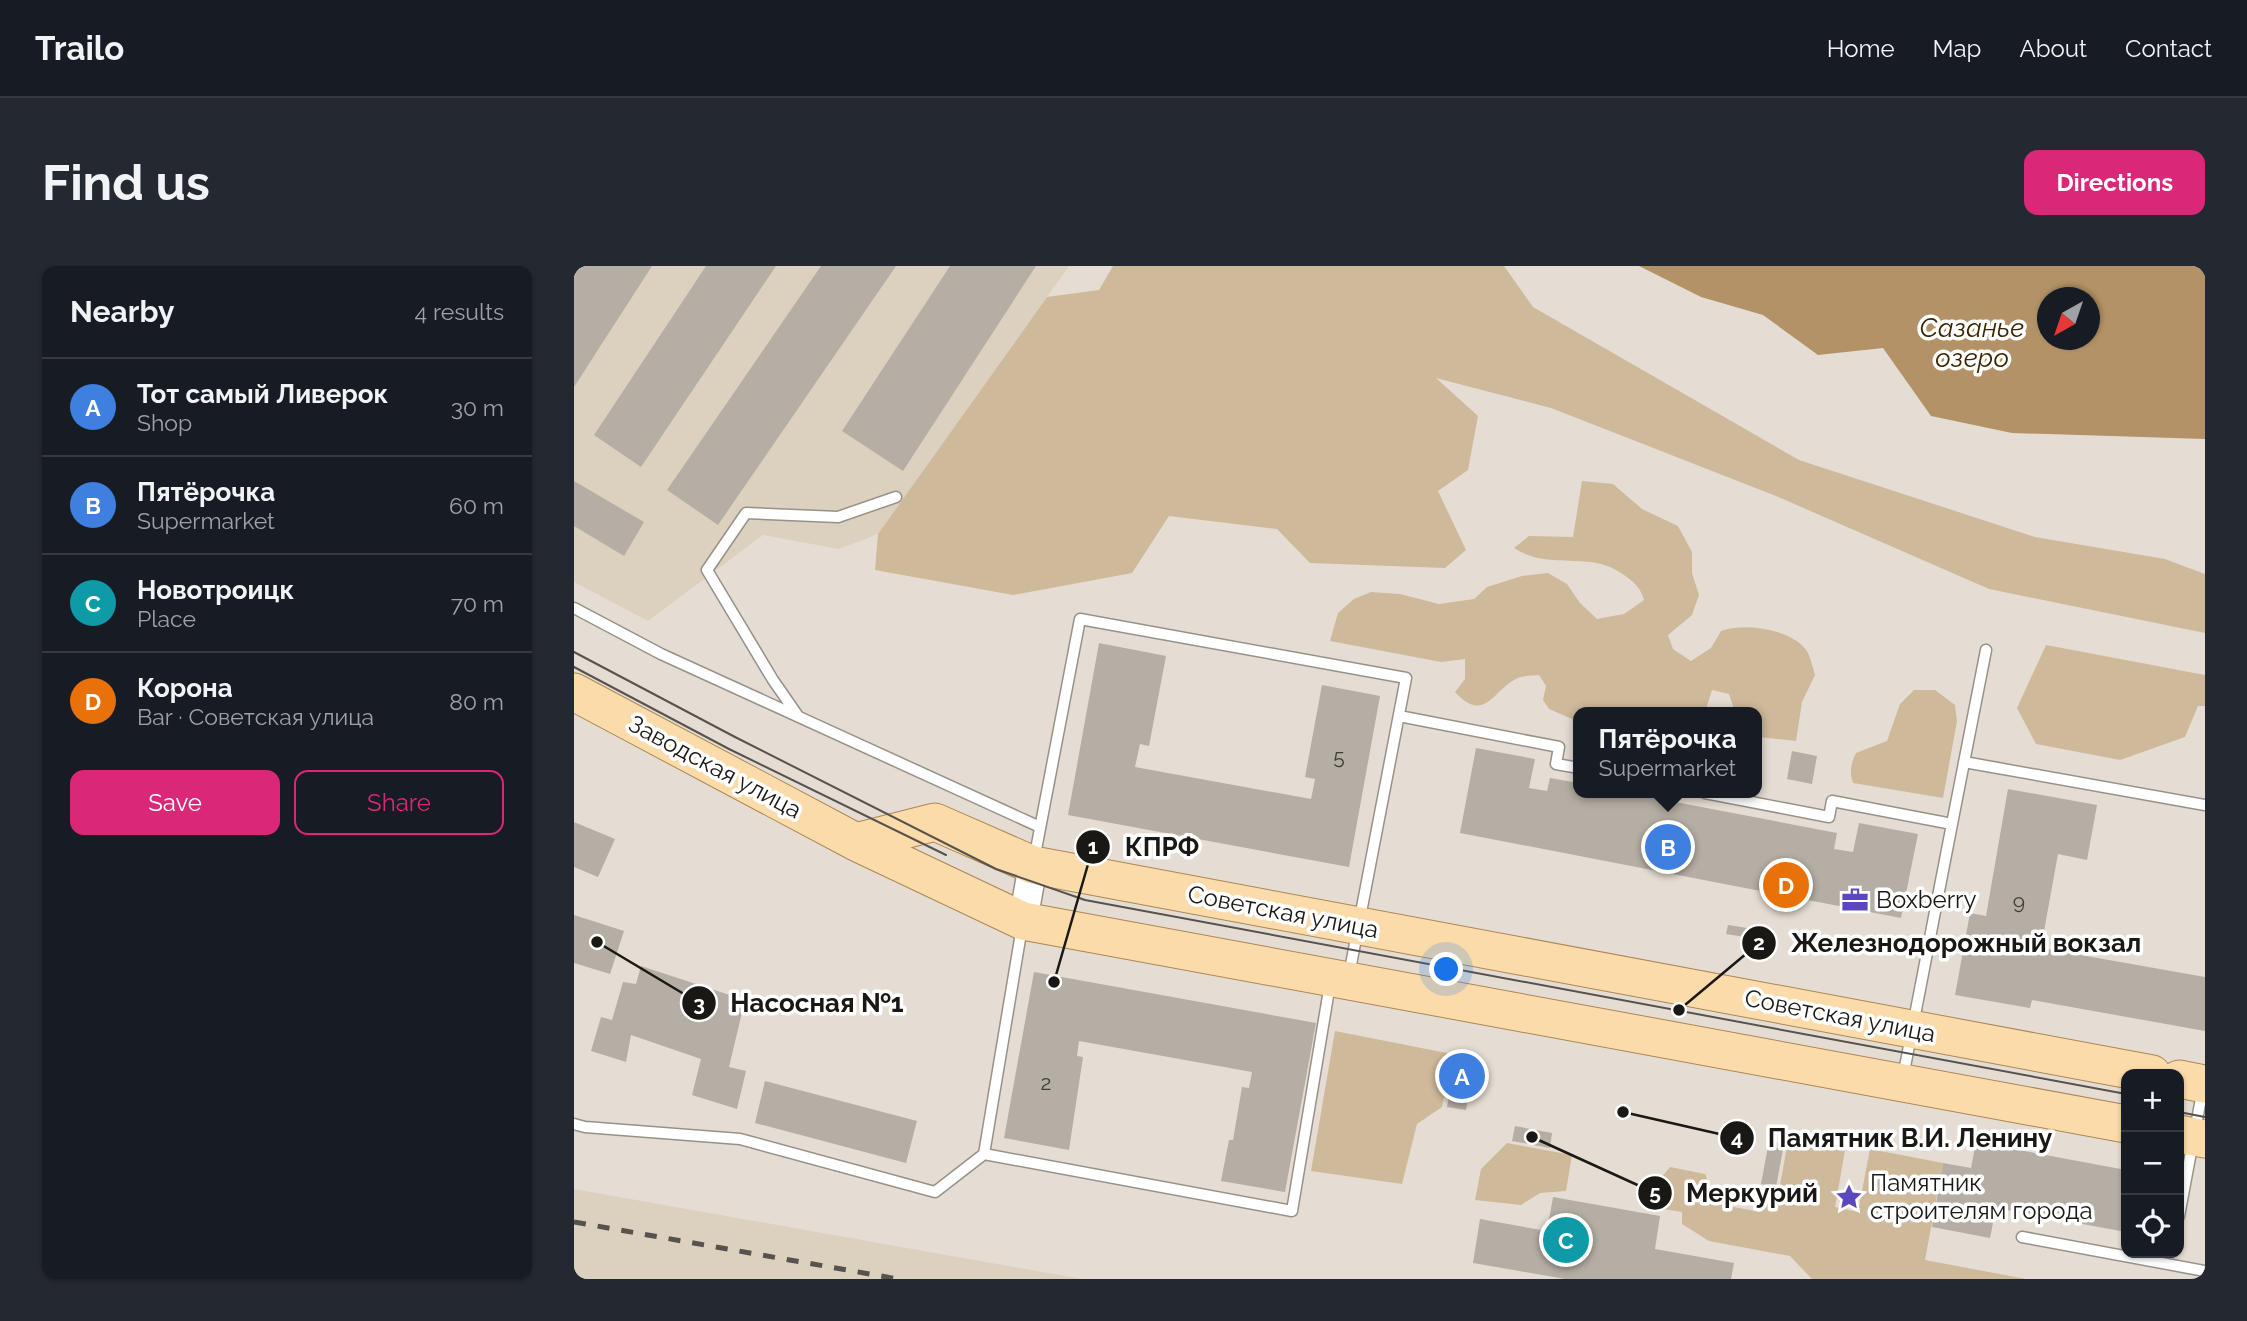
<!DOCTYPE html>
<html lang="en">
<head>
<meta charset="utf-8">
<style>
	body { margin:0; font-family:Raleway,sans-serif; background:#242831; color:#f1f3f6 }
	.controls { position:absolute; right:21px; bottom:21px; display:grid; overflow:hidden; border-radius:14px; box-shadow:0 2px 5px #0004 }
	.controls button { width:63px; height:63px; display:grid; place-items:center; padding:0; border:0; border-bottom:2px solid #363941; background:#171b24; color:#f1f3f6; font:35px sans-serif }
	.compass { position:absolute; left:1463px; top:21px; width:63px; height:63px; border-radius:50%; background:#171b24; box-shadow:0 2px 5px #0004; rotate:220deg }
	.you { position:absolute; left:873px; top:704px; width:24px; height:24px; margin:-18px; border:5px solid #fff; border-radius:50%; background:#1a73e8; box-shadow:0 0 0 10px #1a73e833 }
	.badge { display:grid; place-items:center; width:46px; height:46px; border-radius:50%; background:#db2777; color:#fff; font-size:23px; font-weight:700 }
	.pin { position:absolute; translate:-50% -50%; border:4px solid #fff; box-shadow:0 2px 7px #0006 }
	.popup { position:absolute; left:999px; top:441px; width:189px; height:91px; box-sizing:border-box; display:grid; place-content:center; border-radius:14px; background:#171b24; filter:drop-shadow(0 2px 5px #0005); font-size:23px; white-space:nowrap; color:#9ea1a6 }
	.popup b { font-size:26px; color:#f1f3f6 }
	.popup::after { content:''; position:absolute; left:50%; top:100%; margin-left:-14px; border:14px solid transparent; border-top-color:#171b24 }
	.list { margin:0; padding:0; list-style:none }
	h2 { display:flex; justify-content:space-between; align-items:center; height:91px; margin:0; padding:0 28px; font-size:30px }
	h2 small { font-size:23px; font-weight:400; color:#9ea1a6 }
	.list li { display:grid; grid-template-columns:46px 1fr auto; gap:21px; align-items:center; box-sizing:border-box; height:98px; padding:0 28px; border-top:2px solid #363941 }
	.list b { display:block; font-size:26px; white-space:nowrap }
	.list p { margin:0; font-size:23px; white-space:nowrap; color:#9ea1a6 }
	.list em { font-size:23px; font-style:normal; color:#9ea1a6 }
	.actions { display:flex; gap:14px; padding:21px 28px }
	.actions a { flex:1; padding:16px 0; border:2px solid #db2777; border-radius:14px; text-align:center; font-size:24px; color:#db2777 }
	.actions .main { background:#db2777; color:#fff }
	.icon { flex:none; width:38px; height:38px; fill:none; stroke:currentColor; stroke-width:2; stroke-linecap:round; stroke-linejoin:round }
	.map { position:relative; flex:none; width:1631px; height:1013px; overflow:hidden; border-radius:14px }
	header { display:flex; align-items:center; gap:42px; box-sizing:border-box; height:98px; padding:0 35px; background:#171b24; border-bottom:2px solid #363941 }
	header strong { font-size:33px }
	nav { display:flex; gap:38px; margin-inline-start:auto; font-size:24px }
	.intro { display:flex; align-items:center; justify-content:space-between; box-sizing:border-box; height:168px; padding:0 42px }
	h1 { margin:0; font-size:49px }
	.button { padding:18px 32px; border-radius:14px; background:#db2777; color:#fff; font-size:24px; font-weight:700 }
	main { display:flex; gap:42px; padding:0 42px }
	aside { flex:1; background:#171b24; border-radius:14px; box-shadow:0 2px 5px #0004 }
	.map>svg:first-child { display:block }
	.built { fill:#dcd0bf }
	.green { fill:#cfb99b }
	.water { fill:#b29266; fill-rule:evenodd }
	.building { fill:#b5aea4 }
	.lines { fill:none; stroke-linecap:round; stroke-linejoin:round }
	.service-casing { stroke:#989188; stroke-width:13 }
	.tertiary-casing { stroke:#989188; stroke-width:31 }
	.primary-casing { stroke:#ac8751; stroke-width:39 }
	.service { stroke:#fff; stroke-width:10 }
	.tertiary { stroke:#fff; stroke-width:28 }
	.primary { stroke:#fcdbaa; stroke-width:37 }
	.tram { stroke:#56524d; stroke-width:2 }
	.rail { stroke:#56524d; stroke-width:5; stroke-dasharray:12 12; stroke-linecap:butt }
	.labels { text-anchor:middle; stroke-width:7; stroke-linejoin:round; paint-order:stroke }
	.number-label { font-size:21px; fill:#413e38 }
	.street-label { font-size:24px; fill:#1a1814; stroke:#fff }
	.poi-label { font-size:24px; fill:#1a1814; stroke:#fff; text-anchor:start }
	.water-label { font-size:26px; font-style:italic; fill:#3a2400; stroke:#fff }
	.leader { fill:none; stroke:#1a1814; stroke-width:2.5 }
	.callout-dot { fill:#1a1814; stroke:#fff; stroke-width:2.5 }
	.mark-label { font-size:21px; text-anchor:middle; font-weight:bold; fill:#fff }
	.callout-label { font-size:26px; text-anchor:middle; font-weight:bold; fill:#1a1814; stroke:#fff; stroke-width:7; stroke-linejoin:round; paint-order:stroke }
</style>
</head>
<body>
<header>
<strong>Trailo</strong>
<nav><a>Home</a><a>Map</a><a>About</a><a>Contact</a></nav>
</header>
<div class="intro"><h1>Find us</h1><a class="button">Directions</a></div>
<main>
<aside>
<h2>Nearby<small>4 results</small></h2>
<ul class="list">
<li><span class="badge" style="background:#3f7fe0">A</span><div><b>Тот самый Ливерок</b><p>Shop</p></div><em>30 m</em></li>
<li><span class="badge" style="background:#3f7fe0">B</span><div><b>Пятёрочка</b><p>Supermarket</p></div><em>60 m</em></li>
<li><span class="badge" style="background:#0f9aa8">C</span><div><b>Новотроицк</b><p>Place</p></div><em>70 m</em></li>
<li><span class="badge" style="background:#e8710a">D</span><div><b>Корона</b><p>Bar · Советская улица</p></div><em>80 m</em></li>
</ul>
<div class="actions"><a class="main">Save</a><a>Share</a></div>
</aside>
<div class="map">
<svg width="1631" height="1013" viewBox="0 0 1631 1013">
	<rect width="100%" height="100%" fill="#e5ddd3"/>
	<path class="built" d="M0,0H495L304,268L265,283L189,269L74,355L0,316Z
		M0,923L508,1013H0Z"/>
	<path class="green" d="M539,0H930L959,41L1225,194L1461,271L1591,293L1631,308V367L1415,323L1202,230L977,142L862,112L904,150L894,204L864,225L892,284L871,302L736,297L703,263L595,250L558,307L439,329L301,304L304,268L473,31L525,24Z
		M1008,215L1039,218L1068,243L1104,260L1118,286V307L1125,329L1118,349L1094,369L1099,383L1117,395L1137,382L1147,365C1170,356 1221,363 1234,387C1237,393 1239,402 1241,409L1228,436L1222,475L1184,471L1183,446H1161L1155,428L1138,424L1131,446H1005V456L975,443L969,434L972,420L965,409C958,410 949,409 942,413C918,425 911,458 881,426L891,413V393L867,396L756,375L764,347L780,333L797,326L826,328L865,338L900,333L913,321L948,310L974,307L993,318L1006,337L1023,353L1050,348L1070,334C1066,321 1061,317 1050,309C1016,283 977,306 940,282L955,270L999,271Z
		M1472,379L1631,409V440H1624L1611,471L1546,494L1462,478L1443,442Z
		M1340,424H1361L1381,439L1383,455L1369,532L1279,517C1275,506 1277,497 1282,487L1313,475L1326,438Z
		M761,765L878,788L868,841L843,858L828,918L737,905Z
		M1215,869L1272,879L1261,941L1284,946L1296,883L1369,897L1351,994L1452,1013H1238L1216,990L1135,975L1108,958V946L1083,942L1082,918L1096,901L1131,908L1144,938L1186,946L1190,922L1205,925Z
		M933,877L998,889L992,925L966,927L947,939L901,934L907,903Z"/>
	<path class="water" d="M1065,0H1631V173L1438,167L1357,150L1309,82L1244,89L1189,49L1127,31ZM1474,32H1516V74H1474Z"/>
	<path class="building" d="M0,0H78L0,121Z
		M132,0H202L67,201L20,169Z
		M247,0H322L144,259L93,224Z
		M376,0H462L329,205L268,165Z
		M0,215L70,256L50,290L0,260Z
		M525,377L592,390L575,480L566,478L561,501L737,533L741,513L731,511L748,419L806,430L775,601L494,549Z
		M902,482L961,493L955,522L973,525L976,512L1005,517V527H1054L1263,567L1260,583L1279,586L1285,557L1344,568L1327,652L886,567Z
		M1218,485L1243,490L1238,518L1213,513Z
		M1434,523L1523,539L1513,594L1484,588L1467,682L1631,711V765L1458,734L1456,742L1381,729L1396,647L1412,650Z
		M0,556L41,573L24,611L0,601Z
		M0,649L50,665L36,708L0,697Z
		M1154,659L1173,662L1171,671L1152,668Z
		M67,700L171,734L155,801L172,805L163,843L118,829L127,793L57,769L52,796L17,785L27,751L38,754L49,716L62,718Z
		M460,706L742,757L711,926L647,915L655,874H659L668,821L675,822L678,806L505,775L503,790L509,791L495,884L430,872Z
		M881,795L900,799L892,844L873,841Z
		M191,815L343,855L332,897L181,857Z
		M941,860L978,867L976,882L938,875Z
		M1195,875L1210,878L1202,921L1187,918Z
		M1402,876L1552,904V966L1422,942L1416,972L1358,961L1369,897L1397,902Z
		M979,931L1086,950L1081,983L1160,997L1157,1013H991L899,997L906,953L973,965Z"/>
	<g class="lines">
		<g class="service-casing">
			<path id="service" d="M0,342L87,388L466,561
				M224,450L199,414L133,304L172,247L264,251L322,231
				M825,450L985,481L982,498L1005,502
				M1390,496L1631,539
				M1131,527L1255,551L1258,535L1378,558L1329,811
				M1378,558L1412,384
				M460,594L506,353L832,412L775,709
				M0,858L11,861L166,873L361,926L410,888L448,661
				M410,888L718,945L756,718
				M1605,950L1629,822
				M1448,971L1631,1005"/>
		</g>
		<g class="tertiary-casing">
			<path id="tertiary" d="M449,655L459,599"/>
		</g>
		<g class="primary-casing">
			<path id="primary" d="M0,426L282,576L449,655L1552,858
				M282,576L361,556L459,599L1578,808
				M1605,813L1631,818
				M1605,868L1631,873"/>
		</g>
		<use href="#service" class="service"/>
		<use href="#tertiary" class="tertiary"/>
		<use href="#primary" class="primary"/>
		<path class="tram" d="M0,386L161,471L422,603L511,634L1552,828
			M0,401L155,483L372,589
			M1605,846L1631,851"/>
		<path class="rail" d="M0,956L324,1013"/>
	</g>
	<defs>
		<g id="office-bare" transform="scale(2.1)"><path d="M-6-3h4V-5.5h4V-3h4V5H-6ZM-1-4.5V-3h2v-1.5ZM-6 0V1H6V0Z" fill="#5c47bf" stroke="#fff" stroke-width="2.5" paint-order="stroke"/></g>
		<g id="sight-bare" transform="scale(2.1)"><path d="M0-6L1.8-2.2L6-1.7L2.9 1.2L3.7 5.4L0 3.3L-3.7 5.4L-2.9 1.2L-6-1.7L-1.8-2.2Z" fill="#5c47bf" stroke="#fff" stroke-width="2.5" paint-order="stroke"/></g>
	</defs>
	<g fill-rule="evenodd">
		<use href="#office-bare" x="1281" y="634"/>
		<use href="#sight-bare" x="1275" y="931"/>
	</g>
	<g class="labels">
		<g class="number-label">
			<text x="765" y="498">5</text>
			<text x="1445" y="643">9</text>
			<text x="472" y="824">2</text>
		</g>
		<g class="street-label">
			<text transform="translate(141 501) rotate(28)" y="8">Заводская улица</text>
			<text transform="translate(709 646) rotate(11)" y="8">Советская улица</text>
			<text transform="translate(1266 750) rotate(11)" y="8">Советская улица</text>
		</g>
		<g class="poi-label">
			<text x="1302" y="642">Boxberry</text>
			<text x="1296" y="925">Памятник<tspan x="1296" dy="28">строителям города</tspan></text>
		</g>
		<g class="water-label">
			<text x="1398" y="71">Сазанье<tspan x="1398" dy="30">озеро</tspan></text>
		</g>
	</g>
	<path class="leader" d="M480 716L519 581M1105 744L1185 677M23 676L125 737M1049 846L1163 872M958 871L1081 927"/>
	<g class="callout-dot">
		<circle cx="480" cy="716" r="7"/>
		<circle cx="1105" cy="744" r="7"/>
		<circle cx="23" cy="676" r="7"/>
		<circle cx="1049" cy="846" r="7"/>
		<circle cx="958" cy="871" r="7"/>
		<circle cx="519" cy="581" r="18"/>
		<circle cx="1185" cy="677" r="18"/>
		<circle cx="125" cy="737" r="18"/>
		<circle cx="1163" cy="872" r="18"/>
		<circle cx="1081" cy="927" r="18"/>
	</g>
	<g class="mark-label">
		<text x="519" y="588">1</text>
		<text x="1185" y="684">2</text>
		<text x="125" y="745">3</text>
		<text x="1163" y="879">4</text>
		<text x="1081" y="934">5</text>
	</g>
	<g class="callout-label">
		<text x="588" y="590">КПРФ</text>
		<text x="1392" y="686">Железнодорожный вокзал</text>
		<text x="243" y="746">Насосная №1</text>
		<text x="1336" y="881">Памятник В.И. Ленину</text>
		<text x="1178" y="936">Меркурий</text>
	</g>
</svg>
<div class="controls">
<button>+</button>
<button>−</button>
<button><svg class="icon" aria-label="locate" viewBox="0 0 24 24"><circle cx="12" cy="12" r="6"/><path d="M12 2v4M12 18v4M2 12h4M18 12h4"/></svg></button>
</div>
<svg class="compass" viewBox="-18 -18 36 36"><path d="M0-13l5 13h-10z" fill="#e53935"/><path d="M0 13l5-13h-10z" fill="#9ea1a6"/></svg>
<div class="you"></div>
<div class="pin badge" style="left:888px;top:810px;background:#3f7fe0">A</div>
<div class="pin badge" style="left:1094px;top:581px;background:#3f7fe0">B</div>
<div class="popup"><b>Пятёрочка</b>Supermarket</div>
<div class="pin badge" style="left:992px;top:974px;background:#0f9aa8">C</div>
<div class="pin badge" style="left:1212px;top:619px;background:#e8710a">D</div>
</div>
</main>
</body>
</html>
